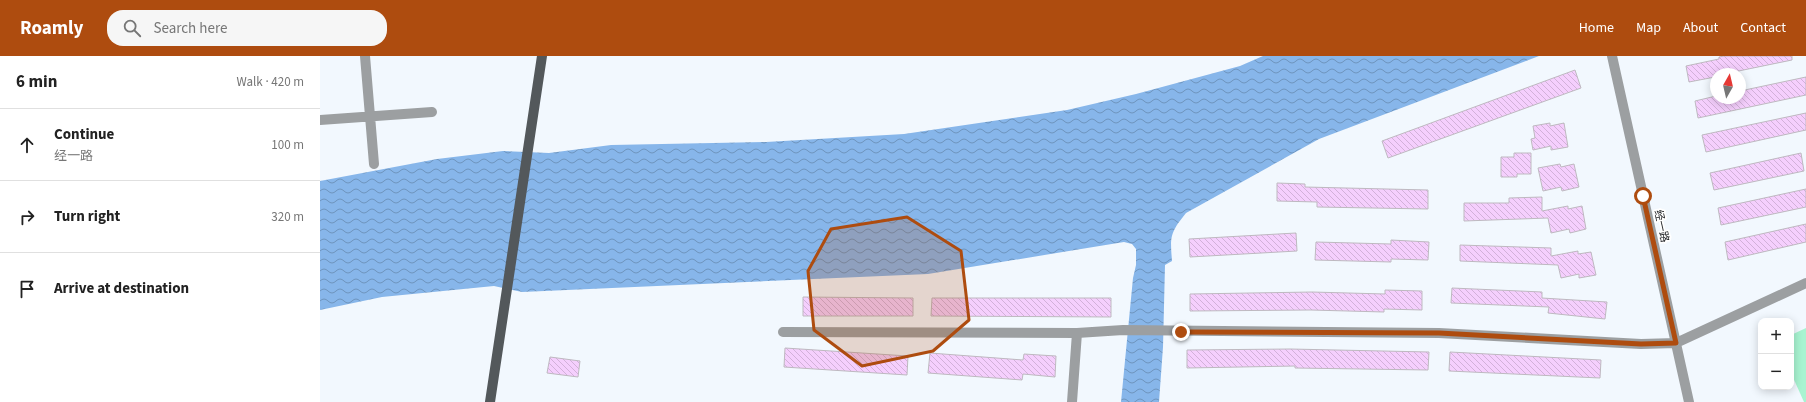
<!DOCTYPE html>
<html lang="en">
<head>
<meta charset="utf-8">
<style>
	body { margin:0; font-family:"Source Sans 3","Noto Sans SC",sans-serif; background:#f6f6f6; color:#222 }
	.controls { position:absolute; right:12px; bottom:12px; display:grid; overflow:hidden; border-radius:8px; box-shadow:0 2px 10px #0003 }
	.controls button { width:36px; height:36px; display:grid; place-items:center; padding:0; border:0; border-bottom:1px solid #e0e0e0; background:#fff; color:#222; font:20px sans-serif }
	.compass { position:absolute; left:1390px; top:12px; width:36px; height:36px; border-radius:50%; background:#fff; box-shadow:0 2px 10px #0003; rotate:8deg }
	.stop { position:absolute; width:12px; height:12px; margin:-9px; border:3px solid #ae4c0f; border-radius:50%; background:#fff }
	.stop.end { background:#ae4c0f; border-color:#fff; box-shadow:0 1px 4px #0008 }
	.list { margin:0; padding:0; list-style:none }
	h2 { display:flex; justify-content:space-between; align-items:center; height:52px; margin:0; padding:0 16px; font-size:17px }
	h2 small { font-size:13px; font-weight:400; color:#767676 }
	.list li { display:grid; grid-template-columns:26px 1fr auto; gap:12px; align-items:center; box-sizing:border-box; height:72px; padding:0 16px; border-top:1px solid #e0e0e0 }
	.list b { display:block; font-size:15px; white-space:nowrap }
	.list p { margin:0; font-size:13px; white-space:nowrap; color:#767676 }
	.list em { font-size:13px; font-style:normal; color:#767676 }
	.icon { flex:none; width:22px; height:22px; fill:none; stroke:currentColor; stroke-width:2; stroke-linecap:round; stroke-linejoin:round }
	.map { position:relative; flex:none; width:1486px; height:346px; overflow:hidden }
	header { display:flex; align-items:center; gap:24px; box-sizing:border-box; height:56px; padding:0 20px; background:#ae4c0f; color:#fff }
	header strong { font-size:19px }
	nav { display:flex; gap:22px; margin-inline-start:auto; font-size:14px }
	.search { width:280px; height:36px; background:#f6f6f6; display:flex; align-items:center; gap:10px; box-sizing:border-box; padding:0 14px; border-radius:16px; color:#767676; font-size:15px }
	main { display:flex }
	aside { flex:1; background:#fff }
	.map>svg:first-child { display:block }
	.green { fill:#a8f4d1 }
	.water { fill:url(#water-waves) }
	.building { fill:url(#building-back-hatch); stroke:#beb9c0 }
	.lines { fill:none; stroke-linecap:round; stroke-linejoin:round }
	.minor { stroke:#9c9fa1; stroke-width:10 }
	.major { stroke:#53585b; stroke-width:10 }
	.route { stroke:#ae4c0f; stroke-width:5 }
	.marked { fill:#ae4c0f; fill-opacity:0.2; stroke:#ae4c0f; stroke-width:3; stroke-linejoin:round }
	.labels { text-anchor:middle; stroke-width:3.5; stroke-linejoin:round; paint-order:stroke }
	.street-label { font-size:11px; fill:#212326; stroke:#fff }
</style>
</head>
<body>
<header>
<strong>Roamly</strong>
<div class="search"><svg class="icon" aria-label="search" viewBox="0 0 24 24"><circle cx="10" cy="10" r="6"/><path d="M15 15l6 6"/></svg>Search here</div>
<nav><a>Home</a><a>Map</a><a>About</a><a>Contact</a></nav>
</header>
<main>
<aside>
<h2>6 min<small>Walk · 420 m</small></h2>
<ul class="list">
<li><svg class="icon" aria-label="ahead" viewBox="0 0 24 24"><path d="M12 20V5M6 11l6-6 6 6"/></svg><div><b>Continue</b><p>经一路</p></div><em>100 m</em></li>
<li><svg class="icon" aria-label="right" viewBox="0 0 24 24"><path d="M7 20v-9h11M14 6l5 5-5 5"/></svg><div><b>Turn right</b></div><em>320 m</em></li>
<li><svg class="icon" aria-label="arrive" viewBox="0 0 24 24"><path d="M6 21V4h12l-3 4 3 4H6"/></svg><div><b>Arrive at destination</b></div></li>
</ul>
</aside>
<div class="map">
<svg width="1486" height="346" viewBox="0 0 1486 346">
	<defs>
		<pattern id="water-waves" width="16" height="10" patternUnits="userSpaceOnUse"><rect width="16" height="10" fill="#87b6ea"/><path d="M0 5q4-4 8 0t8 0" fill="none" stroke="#6e94bd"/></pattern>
		<pattern id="building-back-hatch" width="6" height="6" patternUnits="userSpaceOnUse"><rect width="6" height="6" fill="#f5cffd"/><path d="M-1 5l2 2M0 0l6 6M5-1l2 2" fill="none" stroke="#d2b1d9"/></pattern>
	</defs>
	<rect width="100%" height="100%" fill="#f2f8fe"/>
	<path class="green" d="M1486,272V346H1484L1471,317V279Z"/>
	<path class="water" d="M943,0H1219L999,83L866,157C850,177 850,180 852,205L845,209L843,291L839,346H801L813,222L816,209V193L812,188L804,186L608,218L202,236L174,230L62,241L0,254V125L117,103L183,95L229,97L291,89L446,86L584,78L747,54L816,38L920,10Z"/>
	<path class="building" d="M1404,0H1472V4L1404,18H1394L1395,21L1369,26L1366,10L1399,3V1Z
		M1255,14L1261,32L1068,102L1062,85Z
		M1486,21V39L1378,62L1375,45L1396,40V42H1420V35Z
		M1486,57V74L1386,96L1382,79Z
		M1230,67V70L1244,67L1248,91L1231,94V90L1213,94L1211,83L1215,82L1213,70Z
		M1194,97H1211V118H1197V121H1181V101H1194Z
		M1481,97L1484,115L1394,134L1390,117Z
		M1240,108L1241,111L1254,108L1259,131L1242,135L1241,131L1223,135L1218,112Z
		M957,127L985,128V131L1108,134V153L997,151V146L957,145Z
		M1486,133V151L1401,169L1398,152Z
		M1222,141V155L1248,150V153L1262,150L1266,173L1250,177L1249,173L1231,177L1228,162L1144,165V147H1189V142Z
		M1486,168V186L1408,204L1405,186Z
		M976,177L977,195L870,201L869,183Z
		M1071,184L1109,186L1108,204L1071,203V206L995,204L996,186L1071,188Z
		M1140,189L1231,192V200L1258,195V198L1271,196L1276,219L1259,222V218L1241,222L1238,209L1140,205Z
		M1132,232L1222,236V242L1287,246L1285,263L1228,257L1229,251L1131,247Z
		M1065,234L1102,235V254L1064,253V256L991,254L870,255V238L992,236L1065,238Z
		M483,241L593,242V260H483Z
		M612,242H791V261L611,260Z
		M465,292L588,300L587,319L464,311Z
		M970,293L1109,296L1108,314L975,312V310L867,312V294Z
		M1130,296L1281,304L1280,322L1129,315Z
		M610,297L703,304L704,298L736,300L735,321L703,318L702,324L608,317Z
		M230,301L260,305L258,321L227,317Z"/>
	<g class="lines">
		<path class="minor" d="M45,0L54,108
			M1292,0L1369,346
			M0,64L112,56
			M463,276L757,277L803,274L1119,277L1321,288L1356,287L1486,227
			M752,346L757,277"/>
		<path class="major" d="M170,346L222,0"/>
	</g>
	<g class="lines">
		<path class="route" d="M861,276L1119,277L1321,288L1356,287L1323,140"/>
	</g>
	<path class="marked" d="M587,161L641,195L649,264L613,295L542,310L494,274L488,215L511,173Z"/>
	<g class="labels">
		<g class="street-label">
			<text transform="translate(1342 170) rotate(77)" y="4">经一路</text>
		</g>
	</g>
</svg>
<div class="controls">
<button>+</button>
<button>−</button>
</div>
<svg class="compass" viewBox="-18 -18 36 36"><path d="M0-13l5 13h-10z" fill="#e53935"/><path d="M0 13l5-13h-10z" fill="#767676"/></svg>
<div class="stop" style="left:1323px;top:140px"></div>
<div class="stop end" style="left:861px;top:276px"></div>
</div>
</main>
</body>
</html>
